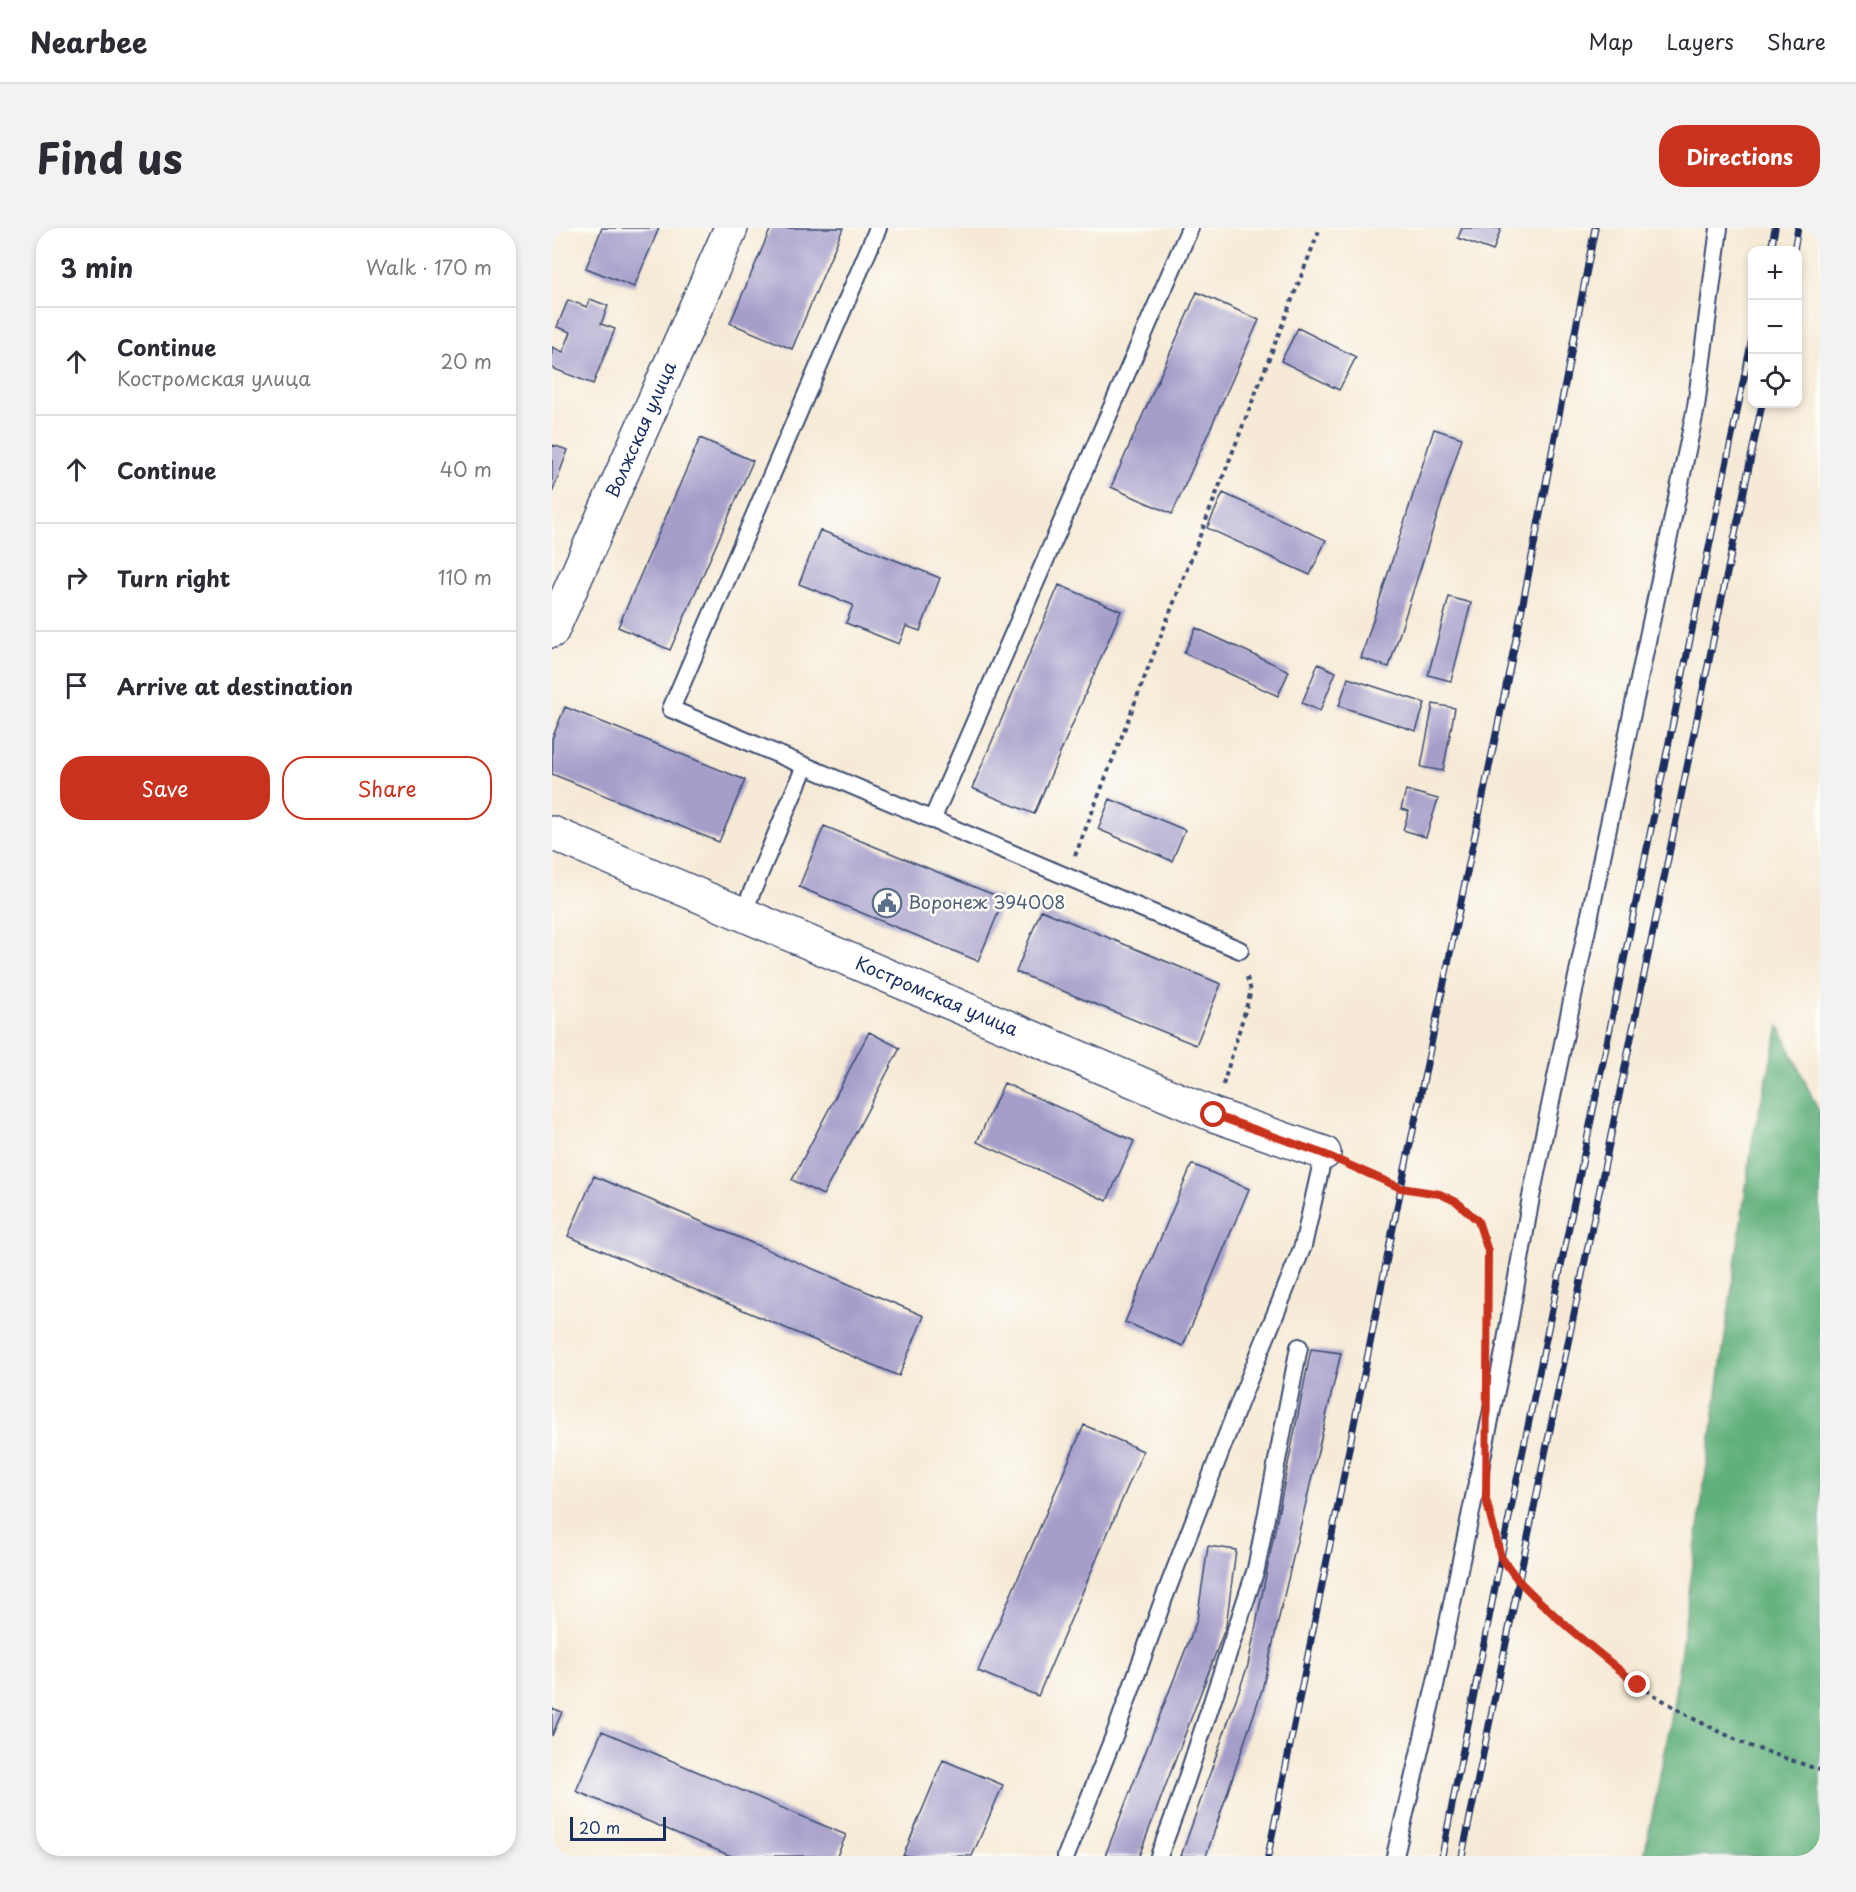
<!DOCTYPE html>
<html lang="en">
<head>
<meta charset="utf-8">
<style>
	body { margin:0; font-family:"Playpen Sans",sans-serif; background:#f2f2f3; color:#2b2b33 }
	.controls { position:absolute; right:18px; top:18px; display:grid; overflow:hidden; border-radius:12px; box-shadow:0 3px 9px #0003 }
	.controls button { width:54px; height:54px; display:grid; place-items:center; padding:0; border:0; border-bottom:2px solid #e1e1e2; background:#fff; color:#2b2b33; font:30px sans-serif }
	.scale { position:absolute; left:18px; bottom:15px; width:96px; box-sizing:border-box; padding-left:6px; border:3px solid #1b2f5e; border-top:0; font-size:16px; line-height:21px; white-space:nowrap; color:#1b2f5e; -webkit-text-stroke:4px #fdfcf7; paint-order:stroke }
	.stop { position:absolute; width:18px; height:18px; margin:-14px; border:4px solid #c8321e; border-radius:50%; background:#fff }
	.stop.end { background:#c8321e; border-color:#fff; box-shadow:0 2px 6px #0008 }
	.list { margin:0; padding:0; list-style:none }
	h2 { display:flex; justify-content:space-between; align-items:center; height:78px; margin:0; padding:0 24px; font-size:26px }
	h2 small { font-size:20px; font-weight:400; color:#7c7c81 }
	.list li { display:grid; grid-template-columns:39px 1fr auto; gap:18px; align-items:center; box-sizing:border-box; height:108px; padding:0 24px; border-top:2px solid #e1e1e2 }
	.list b { display:block; font-size:22px; white-space:nowrap }
	.list p { margin:0; font-size:20px; white-space:nowrap; color:#7c7c81 }
	.list em { font-size:20px; font-style:normal; color:#7c7c81 }
	.actions { display:flex; gap:12px; padding:18px 24px }
	.actions a { flex:1; padding:14px 0; border:2px solid #c8321e; border-radius:24px; text-align:center; font-size:21px; color:#c8321e }
	.actions .main { background:#c8321e; color:#fff }
	.icon { flex:none; width:33px; height:33px; fill:none; stroke:currentColor; stroke-width:2; stroke-linecap:round; stroke-linejoin:round }
	.map { position:relative; flex:none; width:1268px; height:1628px; overflow:hidden; border-radius:24px }
	header { display:flex; align-items:center; gap:36px; box-sizing:border-box; height:84px; padding:0 30px; background:#fff; border-bottom:2px solid #e1e1e2 }
	header strong { font-size:28px }
	nav { display:flex; gap:33px; margin-inline-start:auto; font-size:21px }
	.intro { display:flex; align-items:center; justify-content:space-between; box-sizing:border-box; height:144px; padding:0 36px }
	h1 { margin:0; font-size:42px }
	.button { padding:15px 27px; border-radius:24px; background:#c8321e; color:#fff; font-size:21px; font-weight:700 }
	main { display:flex; gap:36px; padding:0 36px }
	aside { flex:1; background:#fff; border-radius:24px; box-shadow:0 3px 9px #0003 }
	.map>svg:first-child { display:block }
	.forest { fill:#61b07a; stroke:#3e706c; stroke-width:1.5 }
	.building { fill:#a59eca }
	.lines { fill:none; stroke-linecap:round; stroke-linejoin:round }
	.lane-casing { stroke:#3c4b70; stroke-width:20 }
	.street-casing { stroke:#3c4b70; stroke-width:36 }
	.path { stroke:#3c4b70; stroke-width:4; stroke-dasharray:4.5 4.5; stroke-linecap:butt }
	.lane { stroke:#fff; stroke-width:16 }
	.street { stroke:#fff; stroke-width:33 }
	.rail-casing { stroke:#1b2f5e; stroke-width:7 }
	.rail { stroke:#fdfcf7; stroke-width:4.5; stroke-dasharray:14; stroke-linecap:butt }
	.route { stroke:#c8321e; stroke-width:8 }
	.labels { text-anchor:middle; stroke-width:5; stroke-linejoin:round; paint-order:stroke }
	.street-label { font-size:18px; fill:#1b2f5e; stroke:#fdfcf7 }
	.service-label { font-size:18px; fill:#4e5e75; stroke:#fdfcf7; text-anchor:start }
</style>
</head>
<body>
<header>
<strong>Nearbee</strong>
<nav><a>Map</a><a>Layers</a><a>Share</a></nav>
</header>
<div class="intro"><h1>Find us</h1><a class="button">Directions</a></div>
<main>
<aside>
<h2>3 min<small>Walk · 170 m</small></h2>
<ul class="list">
<li><svg class="icon" aria-label="ahead" viewBox="0 0 24 24"><path d="M12 20V5M6 11l6-6 6 6"/></svg><div><b>Continue</b><p>Костромская улица</p></div><em>20 m</em></li>
<li><svg class="icon" aria-label="ahead" viewBox="0 0 24 24"><path d="M12 20V5M6 11l6-6 6 6"/></svg><div><b>Continue</b></div><em>40 m</em></li>
<li><svg class="icon" aria-label="right" viewBox="0 0 24 24"><path d="M7 20v-9h11M14 6l5 5-5 5"/></svg><div><b>Turn right</b></div><em>110 m</em></li>
<li><svg class="icon" aria-label="arrive" viewBox="0 0 24 24"><path d="M6 21V4h12l-3 4 3 4H6"/></svg><div><b>Arrive at destination</b></div></li>
</ul>
<div class="actions"><a class="main">Save</a><a>Share</a></div>
</aside>
<div class="map">
<svg width="1268" height="1628" viewBox="0 0 1268 1628">
	<rect width="100%" height="100%" fill="#fdfcf7"/>
	<filter id="ink" filterUnits="userSpaceOnUse"><feTurbulence type="fractalNoise" baseFrequency=".0167" numOctaves="2"/><feDisplacementMap in="SourceGraphic" scale="12" xChannelSelector="R" yChannelSelector="G"/><feConvolveMatrix kernelMatrix="1 2 1 2 8 2 1 2 1" color-interpolation-filters="sRGB"/></filter>
	<filter id="wash" filterUnits="userSpaceOnUse"><feTurbulence type="fractalNoise" baseFrequency=".008" numOctaves="4" result="noise"/><feDisplacementMap in="SourceGraphic" scale="24" xChannelSelector="R" yChannelSelector="G"/><feGaussianBlur stdDeviation="1.35" result="paint"/><feColorMatrix in="noise" values="0 0 0 0 0 0 0 0 0 0 0 0 0 0 0 0 0 1.4 0 .05"/><feComposite in="paint" operator="in"/></filter>
	<g filter="url(#wash)">
		<rect width="100%" height="100%" fill="#f6ead6"/>
		<path class="forest" d="M1227,798L1268,886V1628H1092L1119,1493L1201,909Z"/>
		<g id="blocks">
			<path class="building" d="M50,0H107L82,59L34,40Z
				M219,0H291L240,121L178,95Z
				M910,0H949L941,23L906,10Z
				M645,64L707,92L620,286L559,259Z
				M38,71L56,78L49,96L63,101L41,156L0,140V119L11,124L19,104L5,99L16,72L35,79Z
				M746,100L804,129L787,162L729,133Z
				M882,201L910,210L837,439L809,430Z
				M148,210L201,233L118,422L66,399Z
				M0,217L16,222L0,265Z
				M671,265L774,312L758,347L655,300Z
				M268,302L388,350L368,403L354,398L347,416L294,395L301,377L247,356Z
				M507,357L569,383L482,586L420,560Z
				M897,369L919,375L899,453L876,447Z
				M644,400L737,443L726,468L632,425Z
				M766,436L784,444L768,483L750,475Z
				M796,450L873,475L864,503L787,478Z
				M881,476L903,480L891,543L869,539Z
				M13,479L193,552L167,614L0,546V511Z
				M854,562L886,571L874,609L851,602L857,583L849,581Z
				M558,571L633,602L620,633L546,601Z
				M272,598L452,671L426,733L247,659Z
				M489,682L669,756L644,817L464,744Z
				M317,804L348,820L271,967L240,952Z
				M452,855L582,913L555,973L425,914Z
				M640,936L697,961L631,1118L573,1094Z
				M42,948L372,1088L347,1148L16,1008Z
				M759,1121L789,1125L710,1462L654,1628H629L696,1437Z
				M532,1197L591,1223L486,1468L426,1443Z
				M656,1318L684,1322L674,1398L587,1628H553L645,1392Z
				M0,1480L10,1484L0,1508Z
				M50,1503L294,1607L285,1628H179L24,1563Z
				M391,1532L451,1557L420,1628H351Z"/>
		</g>
	</g>
	<g filter="url(#ink)">
		<use href="#blocks" fill-opacity="0" stroke="#3c4b70" stroke-width="1.5"/>
		<g class="lines">
			<g class="lane-casing">
				<path id="lane" d="M326,0L119,481L688,722
					M380,592L638,0
					M191,685L253,538
					M514,1628L564,1503L612,1370L688,1173L751,1018L772,925
					M607,1628L627,1574L704,1341L747,1119
					M843,1628L883,1458L933,1216L952,1124L979,969L1144,179L1167,0"/>
			</g>
			<g class="street-casing">
				<g id="street">
					<path id="s1" d="M0,403L179,0"/>
					<path id="s2" d="M0,605L662,887L772,925"/>
				</g>
			</g>
			<path class="path" d="M523,628L768,0
				M671,857L699,763L694,746
				M800,938L849,960L888,966L905,974L913,980L926,993L936,1023L935,1065
				M941,1303L949,1329L966,1352L1020,1403L1086,1457L1140,1490L1195,1517L1268,1542"/>
			<use href="#lane" class="lane"/>
			<use href="#street" class="street"/>
			<g class="rail-casing">
				<path id="rail" d="M1219,22L1223,0
					M1242,22L1246,0
					M716,1628L849,960L966,401L1043,0
					M890,1628L949,1329L1200,111
					M910,1628L1210,176"/>
			</g>
			<use href="#rail" class="rail"/>
		</g>
	</g>
	<g class="lines" filter="url(#ink)">
		<path class="route" d="M662,887L772,926L849,960L888,966L905,974L926,993L936,1023L934,1271L949,1329L966,1352L986,1372L1020,1403L1086,1457"/>
	</g>
	<defs>
		<g id="civic-ring" transform="scale(1.5)"><circle r="9.5" fill="#fdfcf7" stroke="#5c6f8a" stroke-width="1.5"/><path d="M-.6-6.5H3V-4.5H.6V-3L4-1V1h2V6H-6V1h2V-1L-.6-3ZM-1.2 2.5V6h2.4V2.5Z" fill="#5c6f8a"/></g>
	</defs>
	<g fill-rule="evenodd">
		<use href="#civic-ring" x="335" y="675"/>
	</g>
	<g class="labels">
		<g class="street-label">
			<text dy="6" stroke="none"><textPath href="#s1" startOffset="220">Волжская улица</textPath></text>
			<text dy="6" stroke="none"><textPath href="#s2" startOffset="418">Костромская улица</textPath></text>
		</g>
		<g class="service-label">
			<text x="356" y="681">Воронеж 394008</text>
		</g>
	</g>
</svg>
<div class="controls">
<button>+</button>
<button>−</button>
<button><svg class="icon" aria-label="locate" viewBox="0 0 24 24"><circle cx="12" cy="12" r="6"/><path d="M12 2v4M12 18v4M2 12h4M18 12h4"/></svg></button>
</div>
<div class="scale">20 m</div>
<div class="stop" style="left:662px;top:887px"></div>
<div class="stop end" style="left:1086px;top:1457px"></div>
</div>
</main>
</body>
</html>
